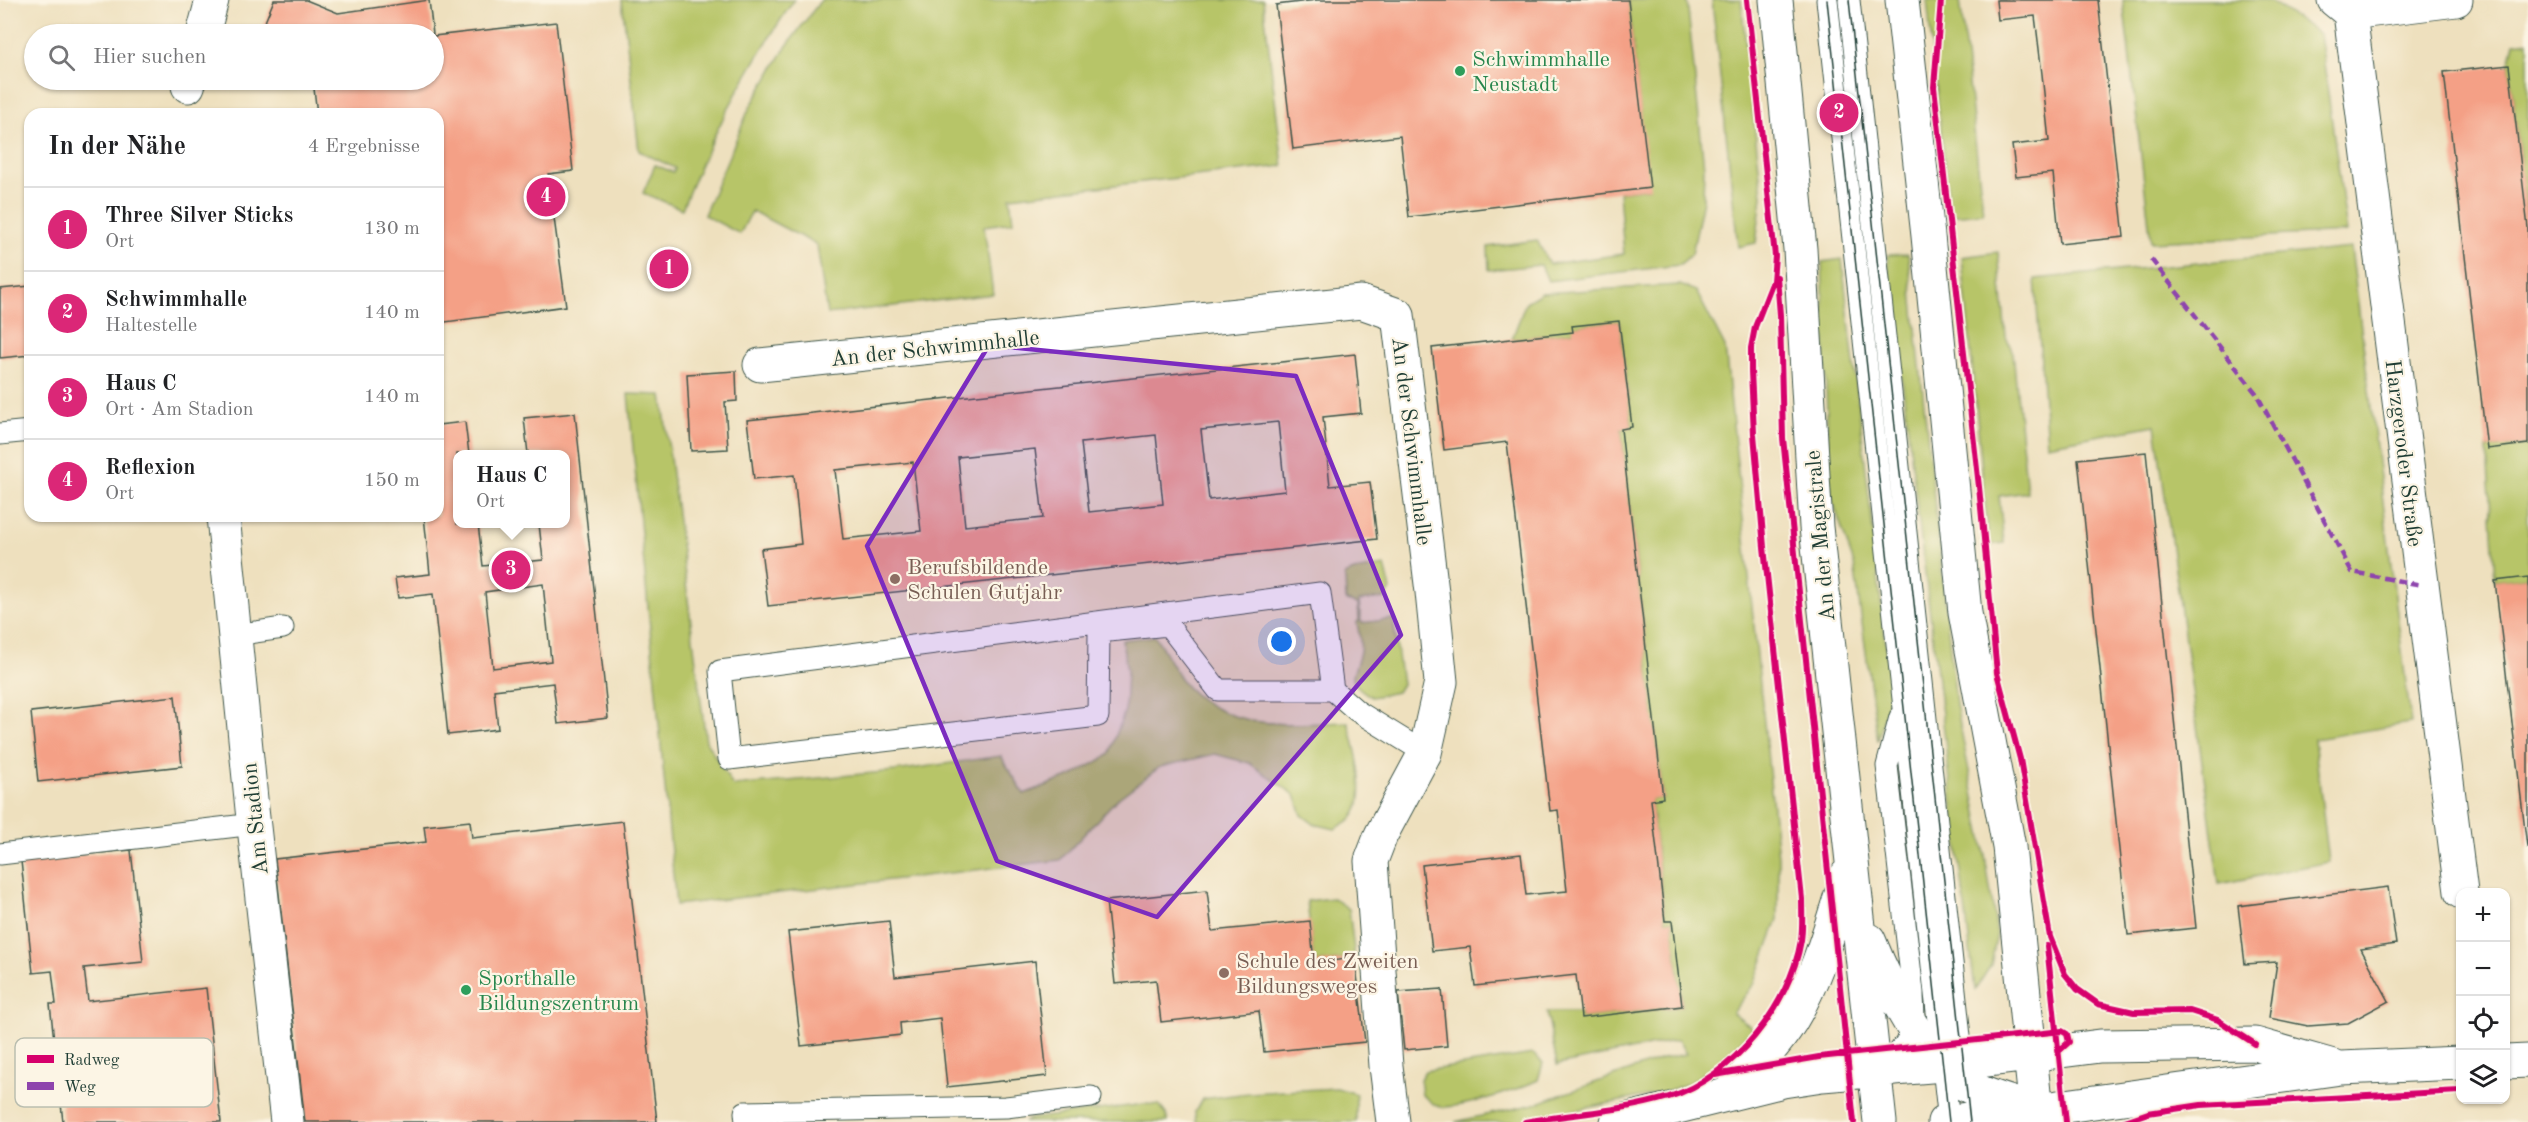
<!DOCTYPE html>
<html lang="de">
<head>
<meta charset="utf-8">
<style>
	body { margin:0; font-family:"Old Standard TT",serif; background:#f2f2f2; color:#202124 }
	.controls { position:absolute; right:18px; bottom:18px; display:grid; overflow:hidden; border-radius:12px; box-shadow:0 2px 4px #0004 }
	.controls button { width:54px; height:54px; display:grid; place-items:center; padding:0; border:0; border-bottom:2px solid #e0e0e0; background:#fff; color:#202124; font:30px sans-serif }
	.you { position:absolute; left:1282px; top:642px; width:21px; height:21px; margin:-15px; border:4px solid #fff; border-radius:50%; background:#1a73e8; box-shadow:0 0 0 9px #1a73e833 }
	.badge { display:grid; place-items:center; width:39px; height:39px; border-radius:50%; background:#db2777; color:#fff; font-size:20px; font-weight:700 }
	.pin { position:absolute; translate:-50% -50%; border:3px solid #fff; box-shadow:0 2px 6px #0006 }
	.popup { position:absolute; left:453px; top:450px; width:117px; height:78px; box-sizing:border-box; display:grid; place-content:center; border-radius:12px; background:#fff; filter:drop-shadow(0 2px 4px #0005); font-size:20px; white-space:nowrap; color:#757577 }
	.popup b { font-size:22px; color:#202124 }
	.popup::after { content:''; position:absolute; left:50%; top:100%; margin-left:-12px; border:12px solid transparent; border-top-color:#fff }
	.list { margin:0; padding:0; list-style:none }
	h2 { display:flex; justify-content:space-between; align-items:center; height:78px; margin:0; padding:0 24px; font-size:26px }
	h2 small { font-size:20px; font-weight:400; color:#757577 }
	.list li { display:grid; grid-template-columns:39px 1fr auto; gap:18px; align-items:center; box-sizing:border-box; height:84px; padding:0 24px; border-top:2px solid #e0e0e0 }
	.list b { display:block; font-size:22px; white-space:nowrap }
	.list p { margin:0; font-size:20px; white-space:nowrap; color:#757577 }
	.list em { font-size:20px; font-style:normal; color:#757577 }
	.icon { flex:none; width:33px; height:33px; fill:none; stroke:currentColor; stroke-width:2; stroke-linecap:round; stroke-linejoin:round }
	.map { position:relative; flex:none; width:2528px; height:1122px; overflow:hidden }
	.search { position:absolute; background:#fff; box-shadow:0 2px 4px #0004; left:24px; top:24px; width:420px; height:66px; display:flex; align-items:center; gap:15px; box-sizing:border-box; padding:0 21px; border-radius:33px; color:#757577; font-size:22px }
	.panel { position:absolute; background:#fff; box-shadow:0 2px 4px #0004; left:24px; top:108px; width:420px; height:414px; border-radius:18px }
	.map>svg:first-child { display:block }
	.green { fill:#b7c567; stroke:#6b814e; stroke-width:1.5 }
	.building { fill:#f4a086; fill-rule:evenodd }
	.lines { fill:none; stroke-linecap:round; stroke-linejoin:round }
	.service-casing { stroke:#3e5549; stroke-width:23 }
	.minor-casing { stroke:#3e5549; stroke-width:35 }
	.tertiary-casing { stroke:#3e5549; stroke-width:35 }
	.secondary-casing { stroke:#3e5549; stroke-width:35 }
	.service { stroke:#fff; stroke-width:21 }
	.minor { stroke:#fff; stroke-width:33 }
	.tertiary { stroke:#fff; stroke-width:33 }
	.secondary { stroke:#fff; stroke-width:33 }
	.tram { stroke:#1f3d34; stroke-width:1.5 }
	.quiet { stroke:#8e44ad; stroke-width:4.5; stroke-dasharray:9 4.5; stroke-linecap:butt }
	.cycleway-casing { stroke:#fcf5e5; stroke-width:10 }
	.cycleway { stroke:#d6006c; stroke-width:6 }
	.marked { fill:#7b2cbf; fill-opacity:0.2; stroke:#7b2cbf; stroke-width:4.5; stroke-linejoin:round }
	.leisure-dot { fill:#2e9e5b; stroke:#fcf5e5; stroke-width:2 }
	.education-dot { fill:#8d6e63; stroke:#fcf5e5; stroke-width:2 }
	.labels { text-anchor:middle; stroke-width:4.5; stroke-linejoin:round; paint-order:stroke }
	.leisure-label { font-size:22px; fill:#27864d; stroke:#fcf5e5; text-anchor:start }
	.street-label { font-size:22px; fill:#1f3d34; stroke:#fcf5e5 }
	.education-label { font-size:22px; fill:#785e54; stroke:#fcf5e5; text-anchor:start }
	.key { fill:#fcf5e5; stroke:#babeb0; stroke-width:1.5 }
	.key-label { font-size:16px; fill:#1f3d34 }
</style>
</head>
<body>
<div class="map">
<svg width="2528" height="1122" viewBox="0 0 2528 1122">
	<rect width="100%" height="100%" fill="#fcf5e5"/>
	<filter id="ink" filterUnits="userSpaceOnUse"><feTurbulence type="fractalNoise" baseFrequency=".0167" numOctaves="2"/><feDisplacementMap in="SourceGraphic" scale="12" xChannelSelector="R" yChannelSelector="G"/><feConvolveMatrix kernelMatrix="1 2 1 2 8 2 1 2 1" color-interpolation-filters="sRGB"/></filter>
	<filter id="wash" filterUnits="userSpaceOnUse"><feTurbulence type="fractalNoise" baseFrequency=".008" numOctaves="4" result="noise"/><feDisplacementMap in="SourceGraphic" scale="24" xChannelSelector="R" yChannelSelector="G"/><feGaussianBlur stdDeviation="1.35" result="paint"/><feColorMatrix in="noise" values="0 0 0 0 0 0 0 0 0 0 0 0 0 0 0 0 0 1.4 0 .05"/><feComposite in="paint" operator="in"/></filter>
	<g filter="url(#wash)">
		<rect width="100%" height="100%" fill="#eee0be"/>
		<path class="green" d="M622,0H794C749,66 711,135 682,209L643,193L655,165L673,172L675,168L639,151Z
			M821,0H1263L1283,166L1010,197L1013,222L984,226L993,294L827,314L817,245L752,211L740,234L704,215L749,109L786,47Z
			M1628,0H1687L1704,168L1703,200L1692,254L1679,265L1548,281L1541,265L1489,270L1488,247L1537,240L1549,264L1624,254L1619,192L1649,188Z
			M1712,0H1741L1762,196L1756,243L1738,247Z
			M1927,0H1960L1983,213L1950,216Z
			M2123,0H2269L2320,34L2347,232L2151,242Z
			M2528,41V228L2509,65L2514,43Z
			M2351,248L2411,723L2314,739L2329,862L2219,884L2155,425L2047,445L2035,279Z
			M1998,252L2006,337L2013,353L2027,492L1999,496L2004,543L1989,545L1962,257Z
			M1908,254L1956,704L1984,849L1997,934L1991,965L1975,990L1887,255Z
			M1842,259L1891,690L1878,741L1854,564L1832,499L1829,475L1822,262Z
			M1680,285L1696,291L1725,347L1778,857V919L1754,984L1732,1013L1754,1029L1720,1062L1689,1083L1665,1092L1518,1122H1455L1535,1104L1662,1059L1686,1054L1678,1040L1557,1065L1547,1012H1580L1581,1018L1682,1006L1672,921H1665L1651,800L1663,798L1621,429L1632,427L1619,321L1573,326V332L1512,339L1526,302L1541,293Z
			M628,394L662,395L706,741L733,786L895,771L1001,756L1024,794L1074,775L1109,755L1125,710L1127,671L1122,640L1155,636C1165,650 1176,676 1187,687C1231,732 1291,724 1348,722C1355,745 1371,800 1351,819C1346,823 1340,826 1335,829L1314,824L1302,815L1295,795L1249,763L1215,754L1160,767L1116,800L1060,860L676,905Z
			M2528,444V577L2495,581L2487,449Z
			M1385,566L1391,590L1385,598L1359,601L1361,623L1393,619L1402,684L1397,692L1372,697C1341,678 1356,677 1360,651C1362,642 1358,631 1357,622L1359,621L1358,604L1346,601L1345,575L1354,571Z
			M1333,898L1349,909L1355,958L1314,963L1307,901Z
			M1533,1054L1543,1063L1538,1080C1519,1089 1457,1111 1437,1106C1432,1104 1427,1098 1422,1095L1420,1079L1425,1071Z
			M1337,1088L1356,1094V1122H1196L1195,1112L1202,1099L1249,1093Z
			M1145,1104L1159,1105L1166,1114L1168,1122H1025L1029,1119Z"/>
		<g id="blocks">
			<path class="building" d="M274,0H306L338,13L429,0L433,34H260Z
				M1317,0H1628L1650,188L1409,217L1400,136L1293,149L1276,5Z
				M1996,0H2098L2124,237L2060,244L2053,173L2016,177L2012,145L2049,141L2042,74L2035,16L1998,20Z
				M556,22L573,171L548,174L566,306L438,323V114H317L313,80H434V36Z
				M2509,65L2528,228V444L2487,449L2444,72Z
				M30,286V355L0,358V289Z
				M1619,321L1632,427L1621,429L1663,798L1651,800L1665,921H1672L1682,1006L1581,1018L1576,975L1475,986L1470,947L1432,951L1422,865L1521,854L1526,895L1567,891L1558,810L1550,811L1507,442L1444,450L1432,348L1573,332L1572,326Z
				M1355,354L1361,413L1323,417L1330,486L1370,482L1377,539L768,606L761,549L801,544L794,475L754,479L747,420ZM1278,422L1285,491L1209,500L1201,430ZM1156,435L1163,504L1089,512L1081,443ZM1035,449L1043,518L965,526L958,457ZM913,462L921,531L843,539L835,470Z
				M736,371L737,401L725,402L728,449L691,451L687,374Z
				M575,413L608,718L558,724L553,683L494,690L498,729L448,735L433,594L398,598L395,578L430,574L424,516H438V425L465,422L469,454H457V524H478L483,566L543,560L539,524H565V454H528L524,418ZM543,584L551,661L493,668L485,592Z
				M2146,452L2196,928L2128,935L2078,459Z
				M2528,577V846L2527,847L2495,581Z
				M175,696L182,766L38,782L31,712Z
				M470,821L472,838L623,821L657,1122H305L275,859L426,842L424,826Z
				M131,850L143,962L84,968L88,1001L206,988L221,1122H63L50,1004H56L52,971L33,973L21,861Z
				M2388,887L2396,944L2361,949L2389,1001L2348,1023L2308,1026L2269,1018L2277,962L2245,964L2238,906Z
				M1207,890L1212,931L1310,921L1314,963L1355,958L1365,1042L1264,1052L1259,1011L1161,1022L1156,980L1115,984L1106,901Z
				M889,921L895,977L1035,961L1047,1076L947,1087L940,1018L900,1023L901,1035L801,1046L788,932Z
				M1442,989L1447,1046L1404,1050L1398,992Z"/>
		</g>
	</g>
	<g filter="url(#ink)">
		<use href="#blocks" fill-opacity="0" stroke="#3e5549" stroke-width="1.5"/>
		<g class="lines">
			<g class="service-casing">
				<path id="service" d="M1827,0L1949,1122
					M1849,0L1964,1074
					M0,434L30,431
					M235,635L283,628
					M1333,690H1218L1168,625L1099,632L1098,716L729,759L720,671L1320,593L1333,690L1357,711L1425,753
					M0,854L254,824
					M1877,1070C1892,1060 1908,1045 1913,1027C1915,1017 1913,1003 1913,993L1887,766L1900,717
					M746,1122L745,1112L1006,1107L1091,1097"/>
			</g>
			<g class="minor-casing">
				<path id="minor" d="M2334,0L2350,13L2456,0
					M2350,13L2461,892
					M203,34L212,0
					M188,86L190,80
					M760,365L1361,302L1398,315L1432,592L1441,682L1425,753L1381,835L1371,861L1386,1066L1393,1122
					M223,516L252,809L287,1122"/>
			</g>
			<g class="tertiary-casing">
				<path id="tertiary" d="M2030,1055L2100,1046L2255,1044L2333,1066
					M2506,1062L2528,1061
					M2036,1110L2341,1068L2460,1063"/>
			</g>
			<g class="secondary-casing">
				<path id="secondary" d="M1776,0L1800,249L1816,527L1880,1122
					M1902,0L1928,236L1965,613L2009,847L2037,1122
					M1869,940C1886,983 1924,1061 1966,1085C1987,1097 2013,1103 2036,1110
					M1728,1094C1750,1071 1774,1048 1791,1021C1818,976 1831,925 1847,875
					M1617,1122L1783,1081L1822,1075L1943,1065L2030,1055
					M1944,1122L2028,1111"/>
			</g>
			<use href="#service" class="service"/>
			<use href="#minor" class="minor"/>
			<use href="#tertiary" class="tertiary"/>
			<use href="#secondary" class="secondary"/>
			<path class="tram" d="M1827,0L1949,1122
				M1849,0L1970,1122"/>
			<path class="quiet" d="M2151,259L2256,393L2352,572L2422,585"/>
			<g class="cycleway-casing">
				<path id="cycleway" d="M1941,0L1934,87L1979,487L1997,673L2020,759L2050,937L2065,974L2077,989L2098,1004L2134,1012L2190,1011L2218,1020L2255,1044
					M1777,277L1780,315L1783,438L1854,1122
					M2047,946L2066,1122
					M1715,1075L1819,1057L2062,1031L2067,1034L2069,1042L2059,1051
					M1525,1122C1572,1114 1623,1111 1669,1097C1733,1077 1790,1006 1801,940C1803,926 1802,913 1802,899L1764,547L1754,434L1751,371V348L1755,327L1773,281L1775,256L1747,0
					M2122,1122L2148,1113L2201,1105L2460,1091"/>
			</g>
			<use href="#cycleway" class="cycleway"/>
		</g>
	</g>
	<path class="marked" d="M989,345L1296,376L1401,635L1157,917L997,861L867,546Z"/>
	<g class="leisure-dot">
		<circle cx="1460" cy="71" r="6"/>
		<circle cx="466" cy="990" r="6"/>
	</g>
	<g class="education-dot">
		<circle cx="895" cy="579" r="6"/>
		<circle cx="1224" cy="973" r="6"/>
	</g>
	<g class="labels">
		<g class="leisure-label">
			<text x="1472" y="66">Schwimmhalle<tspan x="1472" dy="25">Neustadt</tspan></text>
			<text x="478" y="985">Sporthalle<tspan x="478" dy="25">Bildungszentrum</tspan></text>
		</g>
		<g class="street-label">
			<text transform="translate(935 347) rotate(-6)" y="8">An der Schwimmhalle</text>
			<text transform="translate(1413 441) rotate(83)" y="8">An der Schwimmhalle</text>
			<text transform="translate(2405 453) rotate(83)" y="8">Harzgeroder Straße</text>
			<text transform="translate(1819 536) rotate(-95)" y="8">An der Magistrale</text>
			<text transform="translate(254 819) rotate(-96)" y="8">Am Stadion</text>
		</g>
		<g class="education-label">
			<text x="907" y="574">Berufsbildende<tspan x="907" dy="25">Schulen Gutjahr</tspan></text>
			<text x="1236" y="968">Schule des Zweiten<tspan x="1236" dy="25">Bildungsweges</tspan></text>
		</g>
	</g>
	<rect x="15" y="1038" width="198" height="69" rx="9" class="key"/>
	<rect x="27" y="1055" width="27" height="8" fill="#d6006c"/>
	<rect x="27" y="1082" width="27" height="8" fill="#8e44ad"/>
	<g class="key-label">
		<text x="64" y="1065">Radweg</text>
		<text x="64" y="1092">Weg</text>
	</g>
</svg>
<div class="controls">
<button>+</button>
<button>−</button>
<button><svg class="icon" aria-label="locate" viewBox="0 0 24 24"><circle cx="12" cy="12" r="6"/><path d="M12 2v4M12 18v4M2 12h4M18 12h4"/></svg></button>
<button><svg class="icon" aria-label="layers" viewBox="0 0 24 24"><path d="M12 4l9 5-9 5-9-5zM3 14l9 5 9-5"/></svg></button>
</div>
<div class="you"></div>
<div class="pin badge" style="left:669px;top:269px">1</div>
<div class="pin badge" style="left:1839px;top:113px">2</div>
<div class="pin badge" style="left:511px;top:570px">3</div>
<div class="popup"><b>Haus C</b>Ort</div>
<div class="pin badge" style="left:546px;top:197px">4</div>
<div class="search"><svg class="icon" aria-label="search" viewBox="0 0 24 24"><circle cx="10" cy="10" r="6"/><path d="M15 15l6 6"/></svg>Hier suchen</div>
<section class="panel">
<h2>In der Nähe<small>4 Ergebnisse</small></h2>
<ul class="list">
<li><span class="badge">1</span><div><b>Three Silver Sticks</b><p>Ort</p></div><em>130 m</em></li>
<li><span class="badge">2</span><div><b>Schwimmhalle</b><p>Haltestelle</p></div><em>140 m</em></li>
<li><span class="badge">3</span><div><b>Haus C</b><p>Ort · Am Stadion</p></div><em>140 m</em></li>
<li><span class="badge">4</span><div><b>Reflexion</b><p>Ort</p></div><em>150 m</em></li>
</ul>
</section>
</div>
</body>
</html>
